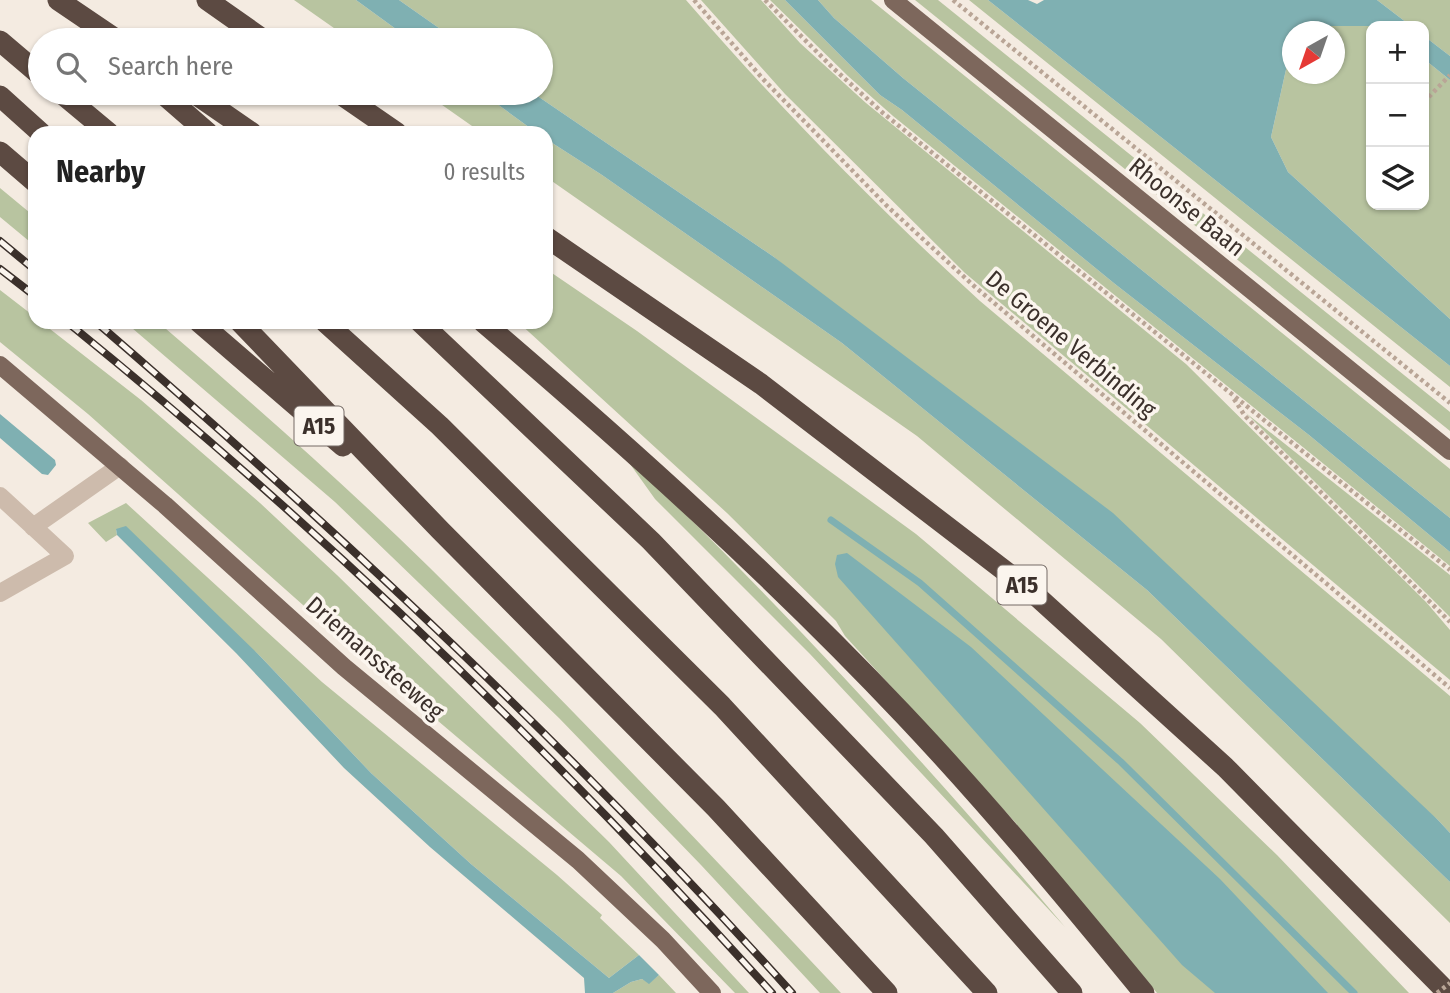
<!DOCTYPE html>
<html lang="en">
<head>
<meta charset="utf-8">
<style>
	body { margin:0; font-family:"Fira Sans Condensed",sans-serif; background:#f2f2f2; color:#222 }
	.controls { position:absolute; right:21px; top:21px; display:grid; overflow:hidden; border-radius:14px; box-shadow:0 2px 5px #0004 }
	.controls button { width:63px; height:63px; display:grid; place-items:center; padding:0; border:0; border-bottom:2px solid #e0e0e0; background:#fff; color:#222; font:35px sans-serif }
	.compass { position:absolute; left:1282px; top:21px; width:63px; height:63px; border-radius:50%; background:#fff; box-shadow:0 2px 5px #0004; rotate:220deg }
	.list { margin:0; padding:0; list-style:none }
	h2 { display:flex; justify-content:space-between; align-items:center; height:91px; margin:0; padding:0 28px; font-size:30px }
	h2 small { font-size:23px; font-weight:400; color:#767676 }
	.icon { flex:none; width:38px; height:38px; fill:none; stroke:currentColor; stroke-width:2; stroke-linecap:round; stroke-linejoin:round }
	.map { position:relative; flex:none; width:1450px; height:993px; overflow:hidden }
	.search { position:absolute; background:#fff; box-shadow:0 2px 5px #0004; left:28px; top:28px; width:525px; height:77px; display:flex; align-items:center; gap:18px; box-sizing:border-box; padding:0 24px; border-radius:38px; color:#767676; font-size:26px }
	.panel { position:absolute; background:#fff; box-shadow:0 2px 5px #0004; left:28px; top:126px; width:525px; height:203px; border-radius:21px }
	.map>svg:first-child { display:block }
	.green { fill:#b8c4a0 }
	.water { fill:#7fb0b2 }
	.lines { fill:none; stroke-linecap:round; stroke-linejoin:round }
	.stream { stroke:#7fb0b2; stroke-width:7 }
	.path { stroke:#b9a596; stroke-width:4.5; stroke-dasharray:3.5 3.5; stroke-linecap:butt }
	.minor { stroke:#cdbbac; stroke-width:18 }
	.major { stroke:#7d675c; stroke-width:18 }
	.highway { stroke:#5c4a42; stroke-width:21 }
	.rail-casing { stroke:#3b302b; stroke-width:8 }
	.rail { stroke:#fbf5ee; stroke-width:5; stroke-dasharray:16; stroke-linecap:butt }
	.path-bridge { stroke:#b9a596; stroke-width:4.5; stroke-dasharray:3.5 3.5; stroke-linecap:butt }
	.labels { text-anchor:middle; stroke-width:7; stroke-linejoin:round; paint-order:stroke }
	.shield { fill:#fbf5ee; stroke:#756b66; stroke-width:2 }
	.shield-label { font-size:23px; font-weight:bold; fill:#3b302b }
	.street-label { font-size:24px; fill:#3b302b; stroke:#fbf5ee }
</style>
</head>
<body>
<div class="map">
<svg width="1450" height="993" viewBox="0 0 1450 993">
	<rect width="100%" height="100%" fill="#f4ebe1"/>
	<path class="green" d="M294,0H356L411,40H351Z
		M399,0H686C778,106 876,206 980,301L1450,696V833L1438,820L774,257L533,93H541V40H456Z
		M701,0H761L800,43L866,103L1186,364L1426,602L1450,630V680L965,273L785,94Z
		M770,0H785L880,95L902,110L1115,284L1309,435L1450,552V566L893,116L848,76Z
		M818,0H871L1450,469V518L903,78L834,18Z
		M915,0H938L1450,412V431Z
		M969,0H988L1450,366V387Z
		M1377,0H1450V56L1424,36V26H1411Z
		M1331,26H1381H1371V205H1424V59L1450,80V319L1288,172L1271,137L1289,56L1292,54V74H1334V32L1323,31Z
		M425,93H482L537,133H482Z
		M546,139L602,175L842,343L1147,590L1450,882V923L1161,639L917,436L546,177Z
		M0,188L35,217V246L0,217Z
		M546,269L637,331L916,534L1140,723L1277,855L1409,993H1157L1014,821L845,636L836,621L727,513L518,322H546Z
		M0,290L35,317V322H41L141,400L260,503L337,575L609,842L749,993H735L621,876L339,637L88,414L0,342Z
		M125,322H158C250,401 342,482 429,567C570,706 706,849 841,993H820L701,865L559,718L335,502Z
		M1246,413L1450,575V617Z
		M620,450C777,601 925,761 1065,927L810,654L655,499Z
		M126,503L322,682L557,875L602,915L600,918L639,955L609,978L471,864L371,773L260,656L116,529L117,535L106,542L88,523Z
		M659,975L676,993H613L631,982L642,979L649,983Z"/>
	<path class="water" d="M356,0H399L456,40H411Z
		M785,0H818L834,18L903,78L1450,518V552L1309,435L1115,284L902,110L880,95Z
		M988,0H1028L1037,4L1044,0H1377L1411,26H1331L1323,31L1292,32V54L1289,56L1271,137L1288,172L1450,319V366Z
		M1424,36L1450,56V80L1424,59Z
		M482,93H533L774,257L1113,513L1438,820L1450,833V882L1147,590L842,343L602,175L546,139V133H537Z
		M0,414L55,460L56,465L48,475L42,474L0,438Z
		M126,526L260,656L371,773L471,864L609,978L639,955L659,975L649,984L642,979L631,982L613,993H585L584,978L430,847L344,768L236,653L117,535L116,529Z
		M847,553L971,647L1220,879L1328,993H1215L1182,965L838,577L835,564L837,555Z"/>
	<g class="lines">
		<path class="stream" d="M831,520L920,583L1121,762L1354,993"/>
		<path class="path" d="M694,0L763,79L887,206L974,286L1450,688
			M765,0L833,68L883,113L1450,570
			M953,0L1450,403
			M1424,102L1450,75
			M1234,399L1245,416L1450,622"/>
		<path class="minor" d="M0,496L65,556L0,593
			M33,527L120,466"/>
		<path class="major" d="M893,0L1450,451
			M0,365L165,505L344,667L578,860L663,940L712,993"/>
		<path class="highway" d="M58,0L117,40
			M207,0L264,40
			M0,41L40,75
			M61,93L109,133
			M162,93L208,133
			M194,93L252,133
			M339,93L397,133
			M0,96L41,133
			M0,152L35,182
			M546,237L761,384L1031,591L1225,767L1448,993
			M199,322L343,446
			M240,322L440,530L716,808L887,993
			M325,322L440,426L722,706L987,993
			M420,322L651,541L934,836L1072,993
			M483,322C629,447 773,576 905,716C989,805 1067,899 1144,993"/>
		<g class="rail-casing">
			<path id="rail" d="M0,241L35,270
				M0,269L35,296
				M67,322C319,526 554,752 772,993
				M96,322C341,533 576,753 792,993"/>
		</g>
		<use href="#rail" class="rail"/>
		<path class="path-bridge" d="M1437,993L1450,983"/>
	</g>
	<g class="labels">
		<g class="shield">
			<rect x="294.5" y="406.5" width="49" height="39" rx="5"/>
			<rect x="997.5" y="565.5" width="49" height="39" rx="5"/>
		</g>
		<g class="shield-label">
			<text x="319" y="434">A15</text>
			<text x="1022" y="593">A15</text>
		</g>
		<g class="street-label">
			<text transform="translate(1187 207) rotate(39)" y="8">Rhoonse Baan</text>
			<text transform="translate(1071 344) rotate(40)" y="8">De Groene Verbinding</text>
			<text transform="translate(375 658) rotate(41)" y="8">Driemanssteeweg</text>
		</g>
	</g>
</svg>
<div class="controls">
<button>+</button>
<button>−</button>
<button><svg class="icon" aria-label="layers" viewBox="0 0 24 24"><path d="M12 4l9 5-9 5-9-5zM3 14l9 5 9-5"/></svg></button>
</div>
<svg class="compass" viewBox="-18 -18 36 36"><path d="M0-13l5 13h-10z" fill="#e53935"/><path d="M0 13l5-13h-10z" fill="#767676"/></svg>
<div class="search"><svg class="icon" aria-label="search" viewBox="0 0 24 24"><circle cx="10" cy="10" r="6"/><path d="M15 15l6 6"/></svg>Search here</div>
<section class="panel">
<h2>Nearby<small>0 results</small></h2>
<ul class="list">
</ul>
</section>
</div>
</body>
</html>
